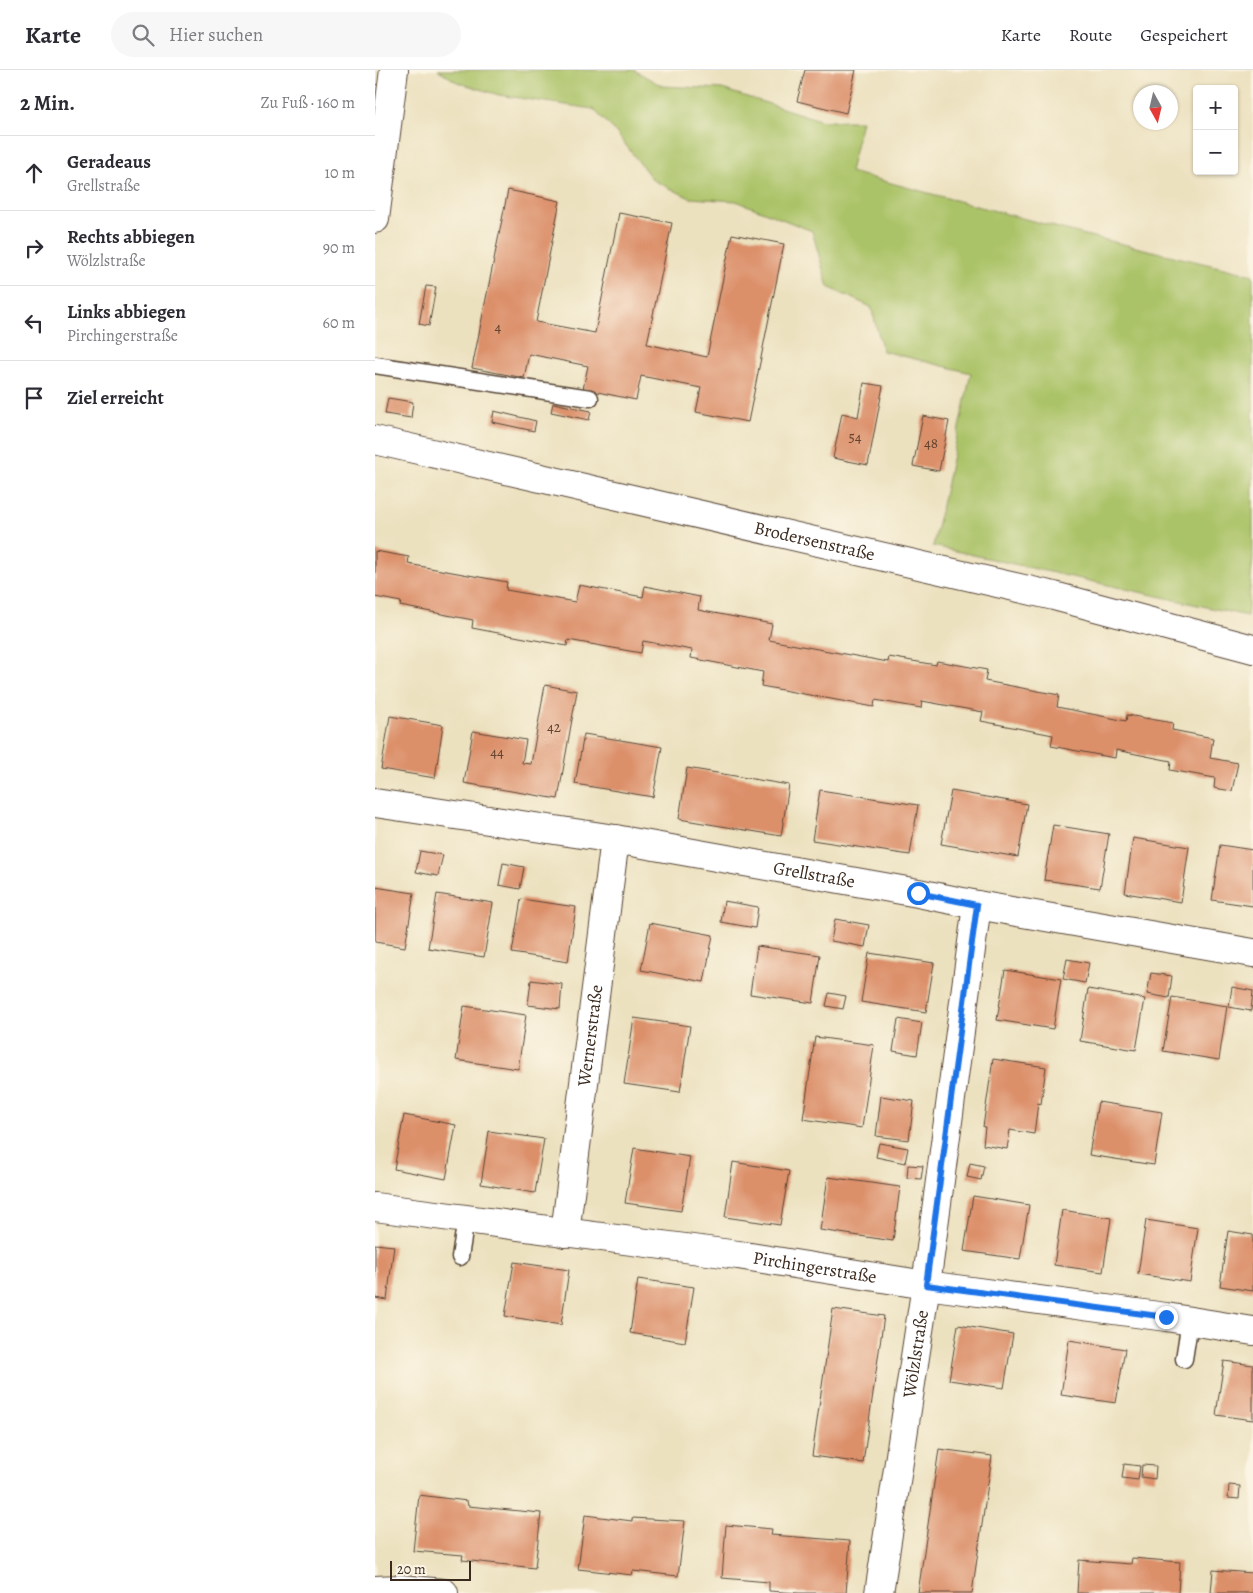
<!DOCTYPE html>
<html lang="de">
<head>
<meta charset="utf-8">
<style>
	body { margin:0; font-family:Alegreya,serif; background:#f7f7f7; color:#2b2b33 }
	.controls { position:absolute; right:15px; top:15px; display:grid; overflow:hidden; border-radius:5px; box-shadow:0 1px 4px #0004 }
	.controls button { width:45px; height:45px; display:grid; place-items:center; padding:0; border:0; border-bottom:1px solid #e1e1e2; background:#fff; color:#2b2b33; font:25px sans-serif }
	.compass { position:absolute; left:758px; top:15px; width:45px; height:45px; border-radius:50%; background:#fff; box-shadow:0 1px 4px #0004; rotate:172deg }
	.scale { position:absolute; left:15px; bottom:12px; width:81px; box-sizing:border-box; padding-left:5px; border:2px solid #3b2a1e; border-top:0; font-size:14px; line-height:18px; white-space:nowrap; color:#3b2a1e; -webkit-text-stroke:4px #fcf5e5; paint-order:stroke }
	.stop { position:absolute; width:15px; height:15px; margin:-11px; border:4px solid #1a73e8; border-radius:50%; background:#fff }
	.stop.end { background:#1a73e8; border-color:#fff; box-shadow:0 1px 5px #0008 }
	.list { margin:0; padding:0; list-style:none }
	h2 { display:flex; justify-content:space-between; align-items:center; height:65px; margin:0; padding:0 20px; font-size:21px }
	h2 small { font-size:16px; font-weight:400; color:#7c7c81 }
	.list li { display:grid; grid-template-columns:32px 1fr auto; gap:15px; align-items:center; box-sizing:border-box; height:75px; padding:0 20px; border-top:1px solid #e1e1e2 }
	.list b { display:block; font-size:19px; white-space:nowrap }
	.list p { margin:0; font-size:16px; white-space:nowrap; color:#7c7c81 }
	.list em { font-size:16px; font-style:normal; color:#7c7c81 }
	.icon { flex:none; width:28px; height:28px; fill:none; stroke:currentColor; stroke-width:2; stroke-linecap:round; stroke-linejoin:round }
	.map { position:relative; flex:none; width:878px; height:1523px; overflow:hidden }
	header { display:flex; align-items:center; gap:30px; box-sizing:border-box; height:70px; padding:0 25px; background:#fff; border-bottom:1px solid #e1e1e2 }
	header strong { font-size:24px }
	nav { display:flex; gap:28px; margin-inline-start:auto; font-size:18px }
	.search { width:350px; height:45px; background:#f7f7f7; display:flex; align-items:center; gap:12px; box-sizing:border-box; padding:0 18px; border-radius:28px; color:#7c7c81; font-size:19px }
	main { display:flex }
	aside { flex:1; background:#fff }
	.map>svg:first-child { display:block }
	.green { fill:#abc368; stroke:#737643 }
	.building { fill:#dc906a }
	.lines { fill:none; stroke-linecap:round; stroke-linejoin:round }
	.service-casing { stroke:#564536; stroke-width:19 }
	.minor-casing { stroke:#564536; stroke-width:30 }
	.service { stroke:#fff; stroke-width:16 }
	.minor { stroke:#fff; stroke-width:28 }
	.route { stroke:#1a73e8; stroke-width:6 }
	.labels { text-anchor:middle; stroke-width:4; stroke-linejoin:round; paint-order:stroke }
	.number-label { font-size:15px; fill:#634431 }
	.street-label { font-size:18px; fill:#3b2a1e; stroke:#fcf5e5 }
</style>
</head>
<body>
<header>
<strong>Karte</strong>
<div class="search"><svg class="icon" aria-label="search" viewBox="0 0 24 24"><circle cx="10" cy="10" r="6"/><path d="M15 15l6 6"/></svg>Hier suchen</div>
<nav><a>Karte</a><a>Route</a><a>Gespeichert</a></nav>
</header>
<main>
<aside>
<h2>2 Min.<small>Zu Fuß · 160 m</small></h2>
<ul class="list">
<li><svg class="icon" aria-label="ahead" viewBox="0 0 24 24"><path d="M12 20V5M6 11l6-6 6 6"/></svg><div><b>Geradeaus</b><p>Grellstraße</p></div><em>10 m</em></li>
<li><svg class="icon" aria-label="right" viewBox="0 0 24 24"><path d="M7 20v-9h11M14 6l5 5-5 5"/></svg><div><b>Rechts abbiegen</b><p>Wölzlstraße</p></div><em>90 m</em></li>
<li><svg class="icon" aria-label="left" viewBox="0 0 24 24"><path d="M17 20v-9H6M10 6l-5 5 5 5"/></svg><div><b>Links abbiegen</b><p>Pirchingerstraße</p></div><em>60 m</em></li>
<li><svg class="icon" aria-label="arrive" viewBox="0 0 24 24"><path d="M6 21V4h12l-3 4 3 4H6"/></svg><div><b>Ziel erreicht</b></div></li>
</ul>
</aside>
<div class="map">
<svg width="878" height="1523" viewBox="0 0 878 1523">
	<rect width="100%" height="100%" fill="#fcf5e5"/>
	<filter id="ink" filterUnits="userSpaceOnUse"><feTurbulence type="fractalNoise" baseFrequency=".02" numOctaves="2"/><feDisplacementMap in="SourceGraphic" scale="10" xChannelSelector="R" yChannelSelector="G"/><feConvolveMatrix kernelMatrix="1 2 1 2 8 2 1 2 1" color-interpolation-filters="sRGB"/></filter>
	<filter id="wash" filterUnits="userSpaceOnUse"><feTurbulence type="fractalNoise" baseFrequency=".0096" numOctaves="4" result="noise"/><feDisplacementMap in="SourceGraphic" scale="20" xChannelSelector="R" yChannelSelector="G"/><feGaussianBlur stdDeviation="1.12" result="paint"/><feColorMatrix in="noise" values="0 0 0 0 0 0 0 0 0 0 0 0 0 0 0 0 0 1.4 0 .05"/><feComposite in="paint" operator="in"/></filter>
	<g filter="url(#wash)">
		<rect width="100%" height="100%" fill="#ece1bf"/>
		<path class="green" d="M63,0H259L287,16L347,19L448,51H487L475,102L710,165L878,205V489L872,546L558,476L596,303L508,281L496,237L453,217L437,161L361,131L315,128L278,110L239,60L218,39L124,25L82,12Z"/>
		<g id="blocks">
			<path class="building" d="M430,0H481L471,43L422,31Z
				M133,120L185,131L161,252L220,263L244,143L297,153L272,274L332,287L357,164L409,174L373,352L321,342L326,318L266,306L261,330L208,319L213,296L154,284L149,308L97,298Z
				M51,216L61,217L54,256L44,254Z
				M489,313L508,316L493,395L458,388L467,343L483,347Z
				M13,328L38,332L36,348L10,344Z
				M178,333L216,341L214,350L176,342Z
				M119,341L161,351L159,361L117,352Z
				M548,346L574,351L564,401L538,396Z
				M0,481L34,487L33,494L132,512L131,520L200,532L204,515L268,527L270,516L325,527L323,540L397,554L394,570L513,592L514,587L561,595L562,591L612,600L610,611L684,625L682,637L751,651L752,645L798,653L797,660L838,668L835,688L863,693L857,721L839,718L840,708L795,700L796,691L741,680L740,688L676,676L678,665L606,651L608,642L547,631L546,638L500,630L499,637L386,616L388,602L316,588L317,580L268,571L266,583L193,570L192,576L97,558L98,550L25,536L26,532L0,527Z
				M170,615L202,621L183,729L89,713L98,661L151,670L147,693L156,694Z
				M15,646L68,655L60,708L6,699Z
				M209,664L287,677L278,727L200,714Z
				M312,698L414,715L406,766L304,749Z
				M445,720L543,735L535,785L437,770Z
				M576,721L652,734L643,787L566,774Z
				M678,755L734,764L725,818L669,810Z
				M758,768L814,777L806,832L750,823Z
				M845,775L878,780V836L837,830Z
				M45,781L68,785L63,806L41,802Z
				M128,793L149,797L145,819L124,815Z
				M0,817L39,823L30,877L0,872Z
				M62,824L118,833L109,887L53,878Z
				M146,829L201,837L193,892L137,883Z
				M349,831L383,837L380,858L346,852Z
				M460,849L494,855L490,877L456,871Z
				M275,853L338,865L329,912L266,900Z
				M382,876L445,885L438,933L375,924Z
				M494,883L559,893L551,942L486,932Z
				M692,889L714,893L710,913L688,909Z
				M630,900L686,909L678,959L622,950Z
				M776,903L797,906L794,928L772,924Z
				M156,910L187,914L185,939L153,935Z
				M857,917L878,921L876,941L854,937Z
				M713,919L770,929L761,980L705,971Z
				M454,923L471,926L468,939L451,936Z
				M797,927L852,936L844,990L788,981Z
				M89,936L151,945L143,999L81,990Z
				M259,948L315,956L305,1022L249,1014Z
				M523,949L547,953L542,985L518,981Z
				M440,967L499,975L487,1058L428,1049Z
				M618,989L671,997L666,1034L663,1033L659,1064L635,1060L632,1079L608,1075L610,1057H608Z
				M506,1026L539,1031L534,1070L501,1066Z
				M723,1032L787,1042L779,1095L714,1085Z
				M29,1045L81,1055L71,1109L19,1099Z
				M114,1061L169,1069L160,1123L106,1114Z
				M504,1073L533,1078L530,1093L501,1087Z
				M259,1078L315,1087L306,1141L250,1133Z
				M358,1092L414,1101L405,1155L350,1147Z
				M595,1093L609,1096L606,1110L592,1107Z
				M533,1095L548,1096L546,1109L532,1108Z
				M453,1107L525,1117L518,1171L445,1160Z
				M598,1126L654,1135L645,1189L589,1181Z
				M687,1140L736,1148L728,1202L679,1195Z
				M771,1150L823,1158L815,1212L763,1204Z
				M853,1161L878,1165V1221L845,1216Z
				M0,1174L19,1176L12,1230L0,1228Z
				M139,1192L194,1200L186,1255L130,1246Z
				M263,1209L319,1217L310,1272L255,1263Z
				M458,1239L509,1246L488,1393L437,1386Z
				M583,1255L638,1264L629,1318L574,1310Z
				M694,1270L750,1279L741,1333L686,1325Z
				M849,1291L878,1295V1350L841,1345Z
				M564,1379L617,1386L597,1523H543Z
				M749,1394L765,1396L763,1410L747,1408Z
				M767,1395L781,1396L780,1409L766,1407Z
				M854,1415L865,1416L864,1429L853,1428Z
				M44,1425L92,1431L93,1436L166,1443L160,1498L87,1490L88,1485L38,1481Z
				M210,1445L257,1451V1448L310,1451L303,1506L258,1501L257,1505L203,1499Z
				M351,1455L397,1459L396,1465L475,1471L471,1523H424L394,1521V1512L347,1508Z
				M757,1488L805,1492L803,1523H702L704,1490L756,1494Z
				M838,1500L878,1503V1523H836Z"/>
		</g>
	</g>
	<g filter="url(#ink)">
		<use href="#blocks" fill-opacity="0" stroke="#564536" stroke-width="1"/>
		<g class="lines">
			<g class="service-casing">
				<path id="service" d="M0,295L215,328
					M85,1187L91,1149
					M809,1289L815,1251"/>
			</g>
			<g class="minor-casing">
				<g id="minor">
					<path d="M0,149L19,0"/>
					<path id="s1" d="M0,370L679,526L878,579"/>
					<path id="s2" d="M0,733L240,769L543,823L602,835L878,883"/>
					<path id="s3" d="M0,1137L363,1185L551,1215L791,1247L878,1261"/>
					<path id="s4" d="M190,1163L240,769"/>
					<path d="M0,1520L25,1519L69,1523"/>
					<path id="s5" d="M504,1523L551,1215L602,835"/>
				</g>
			</g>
			<use href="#service" class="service"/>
			<use href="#minor" class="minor"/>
		</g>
	</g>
	<g class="lines" filter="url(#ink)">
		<path class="route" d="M543,823L602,835L551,1215L791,1247"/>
	</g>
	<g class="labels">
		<g class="number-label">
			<text x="123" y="262">4</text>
			<text x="480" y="372">54</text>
			<text x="556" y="378">48</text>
			<text x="179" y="662">42</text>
			<text x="122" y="687">44</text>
		</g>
		<g class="street-label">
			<text dy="6" stroke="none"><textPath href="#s1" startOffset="451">Brodersenstraße</textPath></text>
			<text dy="6" stroke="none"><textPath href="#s2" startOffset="445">Grellstraße</textPath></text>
			<text dy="6" stroke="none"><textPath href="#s4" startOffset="199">Wernerstraße</textPath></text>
			<text dy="6" stroke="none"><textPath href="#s3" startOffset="444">Pirchingerstraße</textPath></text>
			<text dy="6" stroke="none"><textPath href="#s5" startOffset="242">Wölzlstraße</textPath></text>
		</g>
	</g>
</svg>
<div class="controls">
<button>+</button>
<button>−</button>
</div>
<svg class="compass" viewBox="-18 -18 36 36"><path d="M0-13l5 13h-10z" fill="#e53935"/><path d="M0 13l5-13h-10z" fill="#7c7c81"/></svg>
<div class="scale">20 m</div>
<div class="stop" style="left:543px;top:823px"></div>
<div class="stop end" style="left:791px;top:1247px"></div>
</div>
</main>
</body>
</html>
